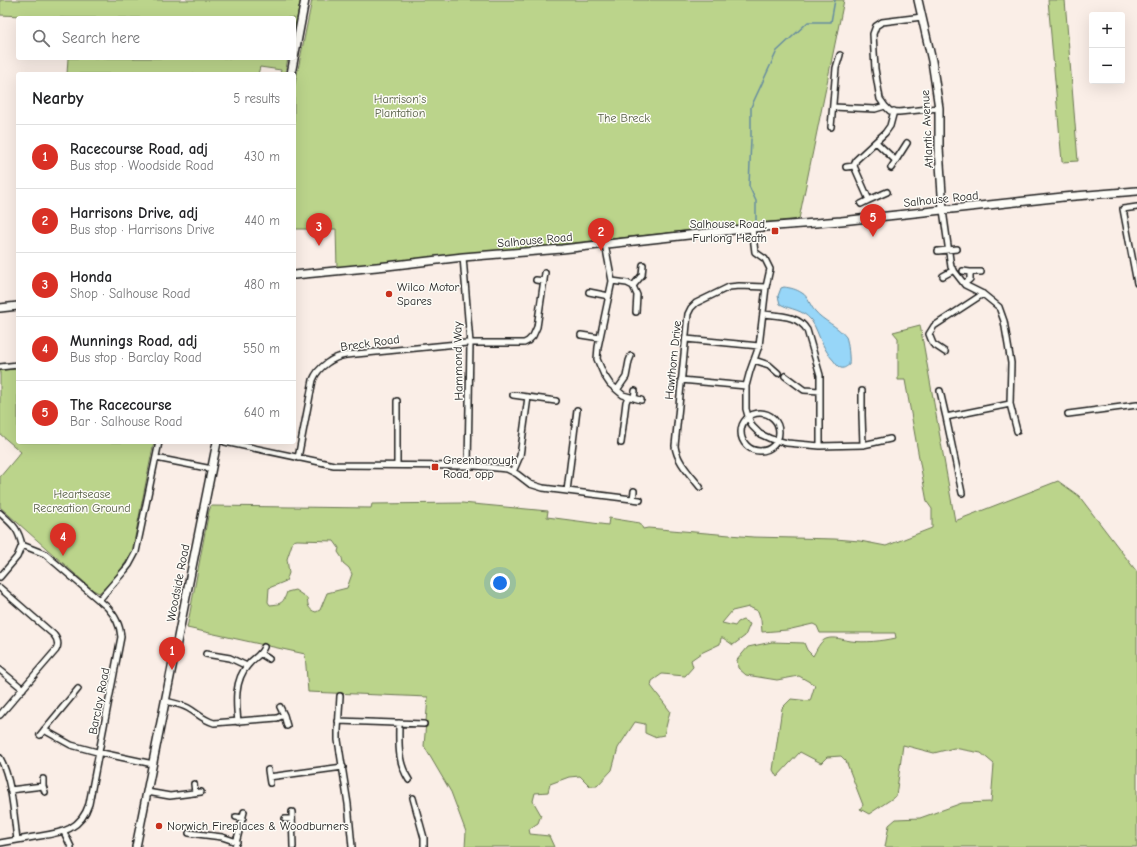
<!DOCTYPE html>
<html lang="en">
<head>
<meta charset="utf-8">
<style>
	body { margin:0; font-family:"Comic Neue",sans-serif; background:#f6f6f6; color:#202124 }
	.controls { position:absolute; right:12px; top:12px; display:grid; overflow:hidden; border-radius:4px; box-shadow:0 4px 16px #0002 }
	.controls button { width:36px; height:36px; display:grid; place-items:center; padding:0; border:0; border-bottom:1px solid #e0e0e0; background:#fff; color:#202124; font:20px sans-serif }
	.you { position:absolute; left:500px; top:583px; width:14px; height:14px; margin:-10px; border:3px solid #fff; border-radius:50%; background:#1a73e8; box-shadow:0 0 0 6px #1a73e833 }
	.badge { display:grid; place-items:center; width:26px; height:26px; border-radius:50%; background:#d93025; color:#fff; font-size:13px; font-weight:700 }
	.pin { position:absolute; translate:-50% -33px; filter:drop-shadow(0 1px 2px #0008) }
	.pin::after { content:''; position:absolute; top:21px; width:14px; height:12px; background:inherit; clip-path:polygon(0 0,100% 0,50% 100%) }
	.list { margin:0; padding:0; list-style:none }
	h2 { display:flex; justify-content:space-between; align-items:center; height:52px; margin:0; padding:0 16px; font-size:17px }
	h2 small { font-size:13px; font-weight:400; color:#757577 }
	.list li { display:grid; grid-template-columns:26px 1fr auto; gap:12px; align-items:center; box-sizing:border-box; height:64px; padding:0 16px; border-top:1px solid #e0e0e0 }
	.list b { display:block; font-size:15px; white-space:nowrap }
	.list p { margin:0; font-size:13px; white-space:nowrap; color:#757577 }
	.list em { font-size:13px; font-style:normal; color:#757577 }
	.icon { flex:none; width:22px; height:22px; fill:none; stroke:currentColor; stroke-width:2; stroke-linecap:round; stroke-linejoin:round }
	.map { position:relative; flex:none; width:1137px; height:847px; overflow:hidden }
	.search { position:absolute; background:#fff; box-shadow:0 4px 16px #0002; left:16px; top:16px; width:280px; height:44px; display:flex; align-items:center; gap:10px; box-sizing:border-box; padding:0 14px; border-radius:4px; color:#757577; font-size:15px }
	.panel { position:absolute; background:#fff; box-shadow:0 4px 16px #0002; left:16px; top:72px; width:280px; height:372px; border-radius:4px }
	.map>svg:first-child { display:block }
	.green { fill:#bbd48b; stroke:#6c7854; fill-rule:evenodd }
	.water { fill:#97d6f8; stroke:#668ca0 }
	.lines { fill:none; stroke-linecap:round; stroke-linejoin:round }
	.stream { stroke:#668ca0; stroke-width:1.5 }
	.street-casing { stroke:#1c1c1c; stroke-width:8 }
	.secondary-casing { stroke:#1c1c1c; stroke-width:10 }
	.street { stroke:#fdfcf7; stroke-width:5 }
	.secondary { stroke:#fdfcf7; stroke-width:7 }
	.poi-dot { fill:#c8321e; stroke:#fdfcf7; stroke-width:1.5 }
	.labels { text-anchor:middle; stroke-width:3; stroke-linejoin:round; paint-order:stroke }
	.park-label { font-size:12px; fill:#545c43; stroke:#fdfcf7 }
	.street-label { font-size:12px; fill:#1c1c1c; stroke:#fdfcf7 }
	.poi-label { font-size:12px; fill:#1c1c1c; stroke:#fdfcf7; text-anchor:start }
</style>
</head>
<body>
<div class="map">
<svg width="1137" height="847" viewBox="0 0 1137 847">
	<rect width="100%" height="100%" fill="#faeee7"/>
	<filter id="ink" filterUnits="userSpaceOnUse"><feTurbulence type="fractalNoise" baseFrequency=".025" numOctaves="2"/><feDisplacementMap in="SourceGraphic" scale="8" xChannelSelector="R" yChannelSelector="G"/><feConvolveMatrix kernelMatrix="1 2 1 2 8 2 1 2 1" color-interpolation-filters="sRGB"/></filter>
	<g filter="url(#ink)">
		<path class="green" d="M0,0H301L294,31V18H66L0,15Z
			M312,0H844L799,219L337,268L336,229H294V89Z
			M1048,0H1065L1078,161L1062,162Z
			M68,58H288L285,74H280L281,70L260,67L258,74H67Z
			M920,325L955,521L1058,481L1079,496L1137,572V847H885L889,825L896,819L920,818L962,803L991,802L994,764L981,753L954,748L934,753L903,745L896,796L869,814L860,809L863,805L846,761L841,756L827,757L821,763L800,752L777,777L773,770L782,708L791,699L810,701L815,685L799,676L777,680L746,675L738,668L737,660L748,647L772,642L804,643L807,650L813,656C816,651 820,641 826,639C834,636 843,640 851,641C865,643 882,641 896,638L895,633H820L817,626L813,624L787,630L762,632L761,620L758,611L749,607L732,611L722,623L735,626L738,622L743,620L750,624L745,636L733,645L723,638H721L720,644L701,653L691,660L693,667L685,676L662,674L652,681L651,686L670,711L664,735L654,737L645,733V724L635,722L618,748L612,770L597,786H590L580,776L569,777L550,784L548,792L535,793L533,801L541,815L538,823L529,829L530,834L549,836L554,847H465L466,832L451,792L424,746L428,697L308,692L305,654L187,628L209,511L211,506L371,508L372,504L462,503L548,511L547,517L608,525L609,518L640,523L643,529L648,528L753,537L835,539L860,541L886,546L932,528V509L927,502L905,380H898V338L893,332ZM297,540L334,541L339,548L338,552L342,558L343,563L349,568L352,574L347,588L327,593L320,610L316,612C308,610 308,605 307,598L295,590L287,592C283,603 282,604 270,605L268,602L269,588L286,581L289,573L287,559L293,541Z
			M18,369V442H154L132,552C125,565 111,583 99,593L93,590L0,507V477L21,452L0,434V370Z"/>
		<path class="water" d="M784,287C791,288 796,289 802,293C808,296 810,306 815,311C823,321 838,326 846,337C848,341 850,360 849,365C847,366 844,369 841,368C838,367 836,364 834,361C829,356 825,349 822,343C818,335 816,327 811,320C802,309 791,310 780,304L778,296L781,288Z"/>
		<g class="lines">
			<path class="stream" d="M751,137V107L777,51L808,22H831L835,0
				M751,139L749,186L756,201V224"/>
			<g class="street-casing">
				<path id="street" d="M922,17L882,22L876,26L873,34L875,69L880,99L885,106L890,111L899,112L939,108
					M833,107L875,109L885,106
					M831,127L836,68L840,55
					M876,142L895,160
					M846,167L854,166
					M891,168L907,143
					M887,192L869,200L854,166L856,160L885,133L890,126L894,111
					M861,204L869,200
					M1137,207L1123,209L1137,283
					M943,210L951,267L965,285L983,294L999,307L1004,321L1011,363L1010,404L1017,431
					M752,228L755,252L765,259L770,269L766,287L759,346L750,371L746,386V409L748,416L752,426L760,434L771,439L787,443L820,446L863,445L890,439
					M605,244L612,281L598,347L597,359L604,375L610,384L623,395L641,400
					M938,251L957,249
					M463,257L470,343L468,466
					M963,271L970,272V279L964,284
					M970,272H981
					M943,276L954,270
					M536,280L544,281
					M612,281L627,283L633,286L637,295L636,312
					M633,286L642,275L643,265
					M589,292L609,296
					M763,314C779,316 798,315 807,330L820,375V446
					M581,335L600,338
					M686,339L759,346
					M945,352L933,344L929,334L934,326L983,294
					M754,360L769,365L778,373
					M0,367L18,365
					M785,376L804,390L820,391
					M681,380L746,386
					M617,390L626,377L629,361L631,356
					M862,391V415L863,445
					M940,391L946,417L1010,404
					M513,395L556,401
					M634,398L635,391
					M741 432a19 19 0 1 1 38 0a19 19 0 1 1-38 0Z
					M1068,414L1137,405
					M946,417L962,493
					M225,442L334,465L476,466L507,469L517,474L530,484L543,488L640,500
					M621,443L626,402L628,397
					M156,458L212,469
					M298,458L313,380C318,367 333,357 346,355L467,343H524L528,341L533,336L537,327L545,273
					M397,465V401
					M513,472L520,456L528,397
					M700,487C690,474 677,462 675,446L688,314L691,308L696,303L729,287L739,286L766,287
					M567,491L577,410
					M633,499L634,491
					M0,513C13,525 18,528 22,545L17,557L0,577
					M0,588L54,635C58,640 59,645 56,650L0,715
					M99,600L125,570L129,565L136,552L159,442
					M206,654L230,658L247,666
					M261,654L269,659
					M0,670L23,689
					M340,696L338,730V740L348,804L352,847
					M165,701C173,703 181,704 188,708C197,713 203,720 214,723L277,718L284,715L287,726
					M280,707L284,715
					M338,721L424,724
					M238,722C236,703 234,680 248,665C254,657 260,657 264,647
					M399,723C399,744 397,761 409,780
					M44,730L71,745L97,752L153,764
					M40,735L78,689
					M0,758C12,779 14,816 17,840
					M268,770L269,777L343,767
					M269,777L270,783
					M194,784L195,793
					M43,786L45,792
					M10,790L43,786V779
					M147,792L170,796L201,792
					M413,798L424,838V847
					M292,812L293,847
					M236,817L243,818
					M285,819H292
					M64,832L71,847
					M189,833L222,837L237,842
					M0,843C11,841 23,839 34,837C59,833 80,832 89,804L121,637C120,624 115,616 107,607L45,554L22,545
					M235,847L244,812"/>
			</g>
			<g class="secondary-casing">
				<path id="secondary" d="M918,0L932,61L939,108V148L943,210
					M291,74L305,0
					M294,275L387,266L463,257L562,249L752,228L841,221L1063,197L1137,191
					M0,308L18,306
					M136,847L217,442"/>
			</g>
			<use href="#street" class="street"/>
			<use href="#secondary" class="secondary"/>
		</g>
	</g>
	<g class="poi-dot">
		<rect x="771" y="227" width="8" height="8" rx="2"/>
		<circle cx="389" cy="294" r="4"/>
		<rect x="431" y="463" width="8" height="8" rx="2"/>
		<circle cx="159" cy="826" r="4"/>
	</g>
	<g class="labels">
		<g class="park-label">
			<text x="400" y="103">Harrison's<tspan x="400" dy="14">Plantation</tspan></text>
			<text x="624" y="122">The Breck</text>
			<text x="82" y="498">Heartsease<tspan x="82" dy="14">Recreation Ground</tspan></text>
		</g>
		<g class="street-label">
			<text transform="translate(927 129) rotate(-93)" y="4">Atlantic Avenue</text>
			<text transform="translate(941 199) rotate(-6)" y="4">Salhouse Road</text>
			<text transform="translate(535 240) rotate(-5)" y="4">Salhouse Road</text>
			<text transform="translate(370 343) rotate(-8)" y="4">Breck Road</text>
			<text transform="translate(673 360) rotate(-84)" y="4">Hawthorn Drive</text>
			<text transform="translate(458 361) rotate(-91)" y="4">Hammond Way</text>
			<text transform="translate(178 583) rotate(-79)" y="4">Woodside Road</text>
			<text transform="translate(99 701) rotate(-79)" y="4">Barclay Road</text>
		</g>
		<g class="poi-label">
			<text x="767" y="228" text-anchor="end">Salhouse Road,<tspan x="767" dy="14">Furlong Heath</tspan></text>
			<text x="397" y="291">Wilco Motor<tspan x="397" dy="14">Spares</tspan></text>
			<text x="443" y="464">Greenborough<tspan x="443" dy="14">Road, opp</tspan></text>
			<text x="167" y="830">Norwich Fireplaces &amp; Woodburners</text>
		</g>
	</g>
</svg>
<div class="controls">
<button>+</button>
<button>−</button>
</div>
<div class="you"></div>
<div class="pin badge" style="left:172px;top:670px">1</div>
<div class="pin badge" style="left:601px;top:251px">2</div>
<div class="pin badge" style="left:319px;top:246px">3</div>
<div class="pin badge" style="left:63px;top:556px">4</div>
<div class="pin badge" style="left:873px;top:237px">5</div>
<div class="search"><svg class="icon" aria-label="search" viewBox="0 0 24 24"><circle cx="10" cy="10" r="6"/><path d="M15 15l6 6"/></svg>Search here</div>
<section class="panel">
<h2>Nearby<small>5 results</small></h2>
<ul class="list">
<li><span class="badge">1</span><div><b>Racecourse Road, adj</b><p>Bus stop · Woodside Road</p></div><em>430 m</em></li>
<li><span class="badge">2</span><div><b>Harrisons Drive, adj</b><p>Bus stop · Harrisons Drive</p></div><em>440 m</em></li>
<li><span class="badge">3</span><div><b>Honda</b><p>Shop · Salhouse Road</p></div><em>480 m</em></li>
<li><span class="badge">4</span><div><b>Munnings Road, adj</b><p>Bus stop · Barclay Road</p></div><em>550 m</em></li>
<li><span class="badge">5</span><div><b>The Racecourse</b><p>Bar · Salhouse Road</p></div><em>640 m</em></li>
</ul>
</section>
</div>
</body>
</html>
